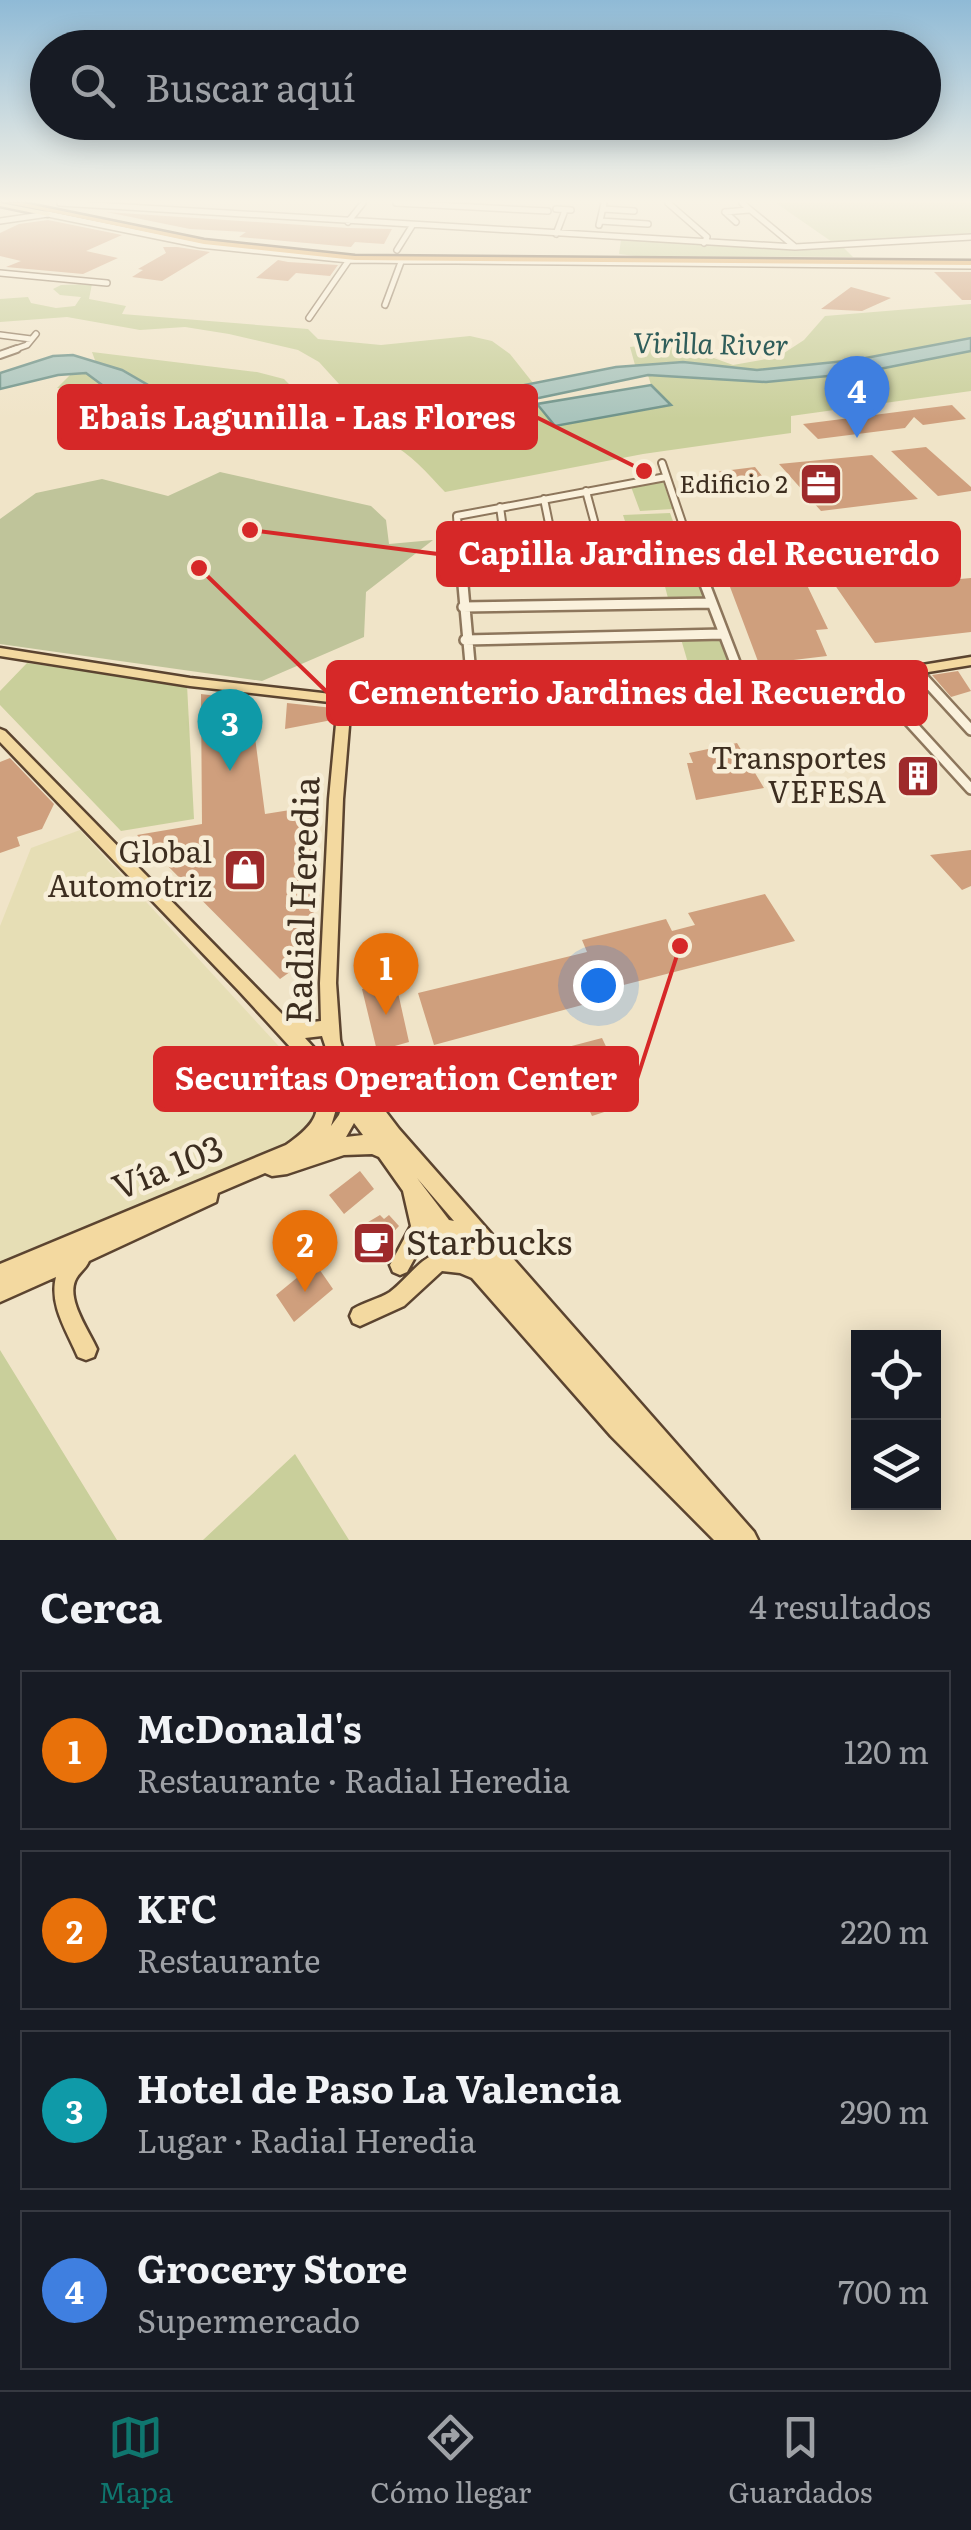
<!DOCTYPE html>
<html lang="es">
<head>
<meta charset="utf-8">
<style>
	body { margin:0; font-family:Literata,serif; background:#242831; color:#f1f3f6 }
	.controls { position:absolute; right:30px; bottom:30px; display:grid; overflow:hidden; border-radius:0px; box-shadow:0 5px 25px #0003 }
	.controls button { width:90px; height:90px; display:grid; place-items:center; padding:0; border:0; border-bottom:2px solid #363941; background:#171b24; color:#f1f3f6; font:50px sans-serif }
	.you { position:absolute; left:598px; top:985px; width:35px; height:35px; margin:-25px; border:8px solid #fff; border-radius:50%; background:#1a73e8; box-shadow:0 0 0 15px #1a73e833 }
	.badge { display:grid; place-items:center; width:65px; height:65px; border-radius:50%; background:#0f766e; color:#fff; font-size:32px; font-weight:700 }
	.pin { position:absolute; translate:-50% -82px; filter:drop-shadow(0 2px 5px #0008) }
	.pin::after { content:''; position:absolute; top:52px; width:35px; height:30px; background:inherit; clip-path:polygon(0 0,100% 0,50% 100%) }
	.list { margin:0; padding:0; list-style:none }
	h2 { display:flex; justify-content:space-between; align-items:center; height:130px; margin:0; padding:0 40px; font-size:42px }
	h2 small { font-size:32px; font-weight:400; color:#9ea1a6 }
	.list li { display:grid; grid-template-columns:65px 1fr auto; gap:30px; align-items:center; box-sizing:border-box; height:160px; margin:0 20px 20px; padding:0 20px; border:2px solid #363941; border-radius:0px }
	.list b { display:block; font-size:38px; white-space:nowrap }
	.list p { margin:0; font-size:32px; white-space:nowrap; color:#9ea1a6 }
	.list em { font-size:32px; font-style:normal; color:#9ea1a6 }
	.icon { flex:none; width:55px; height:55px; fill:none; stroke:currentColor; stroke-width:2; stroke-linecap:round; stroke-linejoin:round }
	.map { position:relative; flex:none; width:971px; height:1540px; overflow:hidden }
	.search { position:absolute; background:#171b24; box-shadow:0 5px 25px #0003; left:30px; right:30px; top:30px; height:110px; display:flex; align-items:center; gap:25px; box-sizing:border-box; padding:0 35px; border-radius:55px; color:#9ea1a6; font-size:38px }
	.sheet { height:850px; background:#171b24 }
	nav { display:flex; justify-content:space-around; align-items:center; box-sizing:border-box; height:140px; border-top:2px solid #363941; background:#171b24; font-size:28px; color:#9ea1a6 }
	nav a { display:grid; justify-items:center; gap:5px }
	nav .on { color:#0f766e }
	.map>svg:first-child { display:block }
	.farmland { fill:#e6deb5 }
	.green { fill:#c9cf9b }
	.cemetery { fill:#bfc49a }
	.water { fill:#a9c4bc; stroke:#6f938a; stroke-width:2.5 }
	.building { fill:#cf9f7d }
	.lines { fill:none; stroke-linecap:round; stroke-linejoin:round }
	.minor-far2-casing { stroke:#8d765c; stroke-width:8 }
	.minor-far1-casing { stroke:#8d765c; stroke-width:10 }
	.minor-casing { stroke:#8d765c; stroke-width:14 }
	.major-casing { stroke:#5b4430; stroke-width:5 }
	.highway-casing { stroke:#5b4430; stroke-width:5 }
	.minor-far2 { stroke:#faf1dc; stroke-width:5 }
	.minor-far1 { stroke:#faf1dc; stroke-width:6 }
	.minor { stroke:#faf1dc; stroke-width:9 }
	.major { fill:#f3d9a0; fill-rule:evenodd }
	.highway { fill:#e0a458; fill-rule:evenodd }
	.labels { text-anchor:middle; stroke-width:9; stroke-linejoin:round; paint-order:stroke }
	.far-poi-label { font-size:25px; fill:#3d2e20; stroke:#f7eed8; text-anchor:end }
	.far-water-label { font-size:28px; font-style:italic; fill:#2f5d5a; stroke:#f7eed8 }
	.poi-label { font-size:30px; fill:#3d2e20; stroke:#f7eed8; text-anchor:end }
	.near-street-label { font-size:35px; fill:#3d2e20; stroke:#f7eed8 }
	.near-poi-label { font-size:35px; fill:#3d2e20; stroke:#f7eed8; text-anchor:start }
	.leader { fill:none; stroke:#d62828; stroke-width:4 }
	.callout-dot { fill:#d62828; stroke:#f7eed8; stroke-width:4 }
	.callout { fill:#d62828; stroke:#d62828; stroke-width:4 }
	.callout-label { font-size:32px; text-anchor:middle; font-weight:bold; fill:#fff }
</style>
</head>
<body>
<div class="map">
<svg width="971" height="1540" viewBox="0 0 971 1540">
	<rect width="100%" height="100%" fill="#f0e4c8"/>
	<path class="farmland" d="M80,830L310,1080L314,1112L302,1137L0,1262V926L31,848Z"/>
	<path class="green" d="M776,203H971V234L835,244Z
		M621,240L844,248L853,257L635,256L619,254Z
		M92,284L89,299L126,306L122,314L308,329L318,339L381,345L470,336L492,341L510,354L533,383C490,392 448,397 405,403C343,412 268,431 207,412C168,399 136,374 96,363L92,352L257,372L284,379L294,389L339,384L319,362L298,350L229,334L185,327L140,330L67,317L0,322V299L28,297L31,303L56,308L75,306L81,297L60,295L53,289L61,285Z
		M971,304V338L855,360L757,370L683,362L635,365L630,347L670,342L733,365L778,357L804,340L825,316Z
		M971,351V391L791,416V433L643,454L445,492C428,474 411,453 387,442C369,434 317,443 294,443C249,443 100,442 87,390L57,388L72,373H86L129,406L178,426L236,435L310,432L392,417L534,399L537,404H670L651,385L648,375L766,382L859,373Z
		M658,480L663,481L673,509L640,511L630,484Z
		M670,513L689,565L640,568L623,515Z
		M699,574L708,601L669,602L662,575Z
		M721,638L731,669L690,670L681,639Z
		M27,663L187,685L194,819L121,831L0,705V691Z
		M0,1350L117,1540H0Z
		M295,1454L349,1540H203Z"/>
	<path class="cemetery" d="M220,472L371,506L386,520L389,544L433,540L366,592L364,637L262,681L0,644V519L36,493L102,479L168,496Z"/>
	<path class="water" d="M971,338V351L859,373L766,382L648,375L534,399L269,435L213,432L148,419L86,373L58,375L0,389V373L53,356L73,355L122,370L169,397L207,412L254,418L295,417L468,396L616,367L683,362L757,370L855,360Z
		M651,385L671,405L555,426L537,404Z"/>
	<path class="building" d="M106,212L348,228L392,229L384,244L355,242L351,247L239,237L246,232L190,229Z
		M48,220L122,235L86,251L118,258L83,274L6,267L21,261L0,256V233L19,224Z
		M163,247H177L210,252L162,281L132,277L143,270L138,269L166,253Z
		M278,260L288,262L338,265L330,276L296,273L288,281L256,278Z
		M934,272H971V300H962Z
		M851,287L891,298L862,311L821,309Z
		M952,405L966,419L923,425L914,417L905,428L818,439L803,424Z
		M926,447L971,487V491L938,496L891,451Z
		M872,455L918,499L821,511L779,464Z
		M755,467L769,485L728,491L715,472Z
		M795,560L828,629L816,630L827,656L759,664L721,563Z
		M937,566L949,580L971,578V632L875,643L830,578Z
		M958,671L971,691L951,697L932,675Z
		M201,694L217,696L219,704L241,701L244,723L253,722L265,814L309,807L317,852L311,957L280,979L137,835L202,824Z
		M287,703L333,708L332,720L285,729Z
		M737,743L764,788L696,800L687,763H693L689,753Z
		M10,758L54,804L42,829L17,837L20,846L0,853V762Z
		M971,850V886L962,890L930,855Z
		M765,894L795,941L604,990L608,998L434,1045L418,993L587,952L582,940L666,919L672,931L695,925L688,913Z
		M395,979L409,1042L377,1051L362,989Z
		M602,1038L611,1057L616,1056L635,1102L592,1116L585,1101L574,1103L564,1075L574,1072L564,1048Z
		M360,1171L374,1189L344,1214L329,1195Z
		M380,1215L384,1219L389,1215L399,1226L372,1255L353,1231Z
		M315,1263L333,1289L294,1322L276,1295Z"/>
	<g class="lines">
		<g class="minor-far2-casing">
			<path id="minor-far2" d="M60,203L795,247L971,237
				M396,203L548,211
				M668,203L707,237L704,243
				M742,203L794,246
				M556,209L571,210
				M604,209L634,211
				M725,212L749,210
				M725,212L736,222
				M0,221L48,214L200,245L349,260L971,266
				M600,221L648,224
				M348,222L363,203
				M599,225L604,203
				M556,234L564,213
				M397,250L412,226
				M0,273L107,283
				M385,305L401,262
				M309,318L349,260
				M0,335L31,339
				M10,351L27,345L36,334"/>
		</g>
		<g class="minor-far1-casing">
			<path id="minor-far1" d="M0,355L17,349
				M662,463L689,543
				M586,491L600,543
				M544,499L553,543
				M500,507L505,543
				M459,543L457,516L666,477"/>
		</g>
		<g class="minor-casing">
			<path id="minor" d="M459,540L472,686
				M505,540L510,575
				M553,540L560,574
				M599,540L608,573
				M688,540L741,678
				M461,577L700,570
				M463,607L712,603
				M465,640L723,634
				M916,670L971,730
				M865,673L971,789"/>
		</g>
		<g class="major-casing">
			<path id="major" d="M0,203L48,212L51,214L48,216L0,206Z
				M0,648L190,678L340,695L472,682L916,666L971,657V665L916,674L472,690L351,702L343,799L336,983L340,1040L345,1058L399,1129L754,1532L758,1540H714L611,1436L472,1278L460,1273L442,1271L404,1306L360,1326L353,1323L350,1316L353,1309C364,1302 379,1299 390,1292C411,1276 421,1254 449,1250L431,1228L407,1272L400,1275L393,1272L390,1265L411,1226L403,1191L379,1157L372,1154L344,1155L287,1174L272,1176L265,1173L218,1193L216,1202L89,1261C86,1269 78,1273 75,1281C67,1301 89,1331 97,1349L94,1357L86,1360L78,1357C67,1331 49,1305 56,1277L0,1302V1264L286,1145C316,1124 325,1111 311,1075L313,1072L239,991L0,742V729L5,731L282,1014L287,1012L305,1023L321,1021L320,983L329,799L338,703L190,686L0,656ZM322,1036L333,1069L305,1038ZM336,1100L342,1107L339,1115L331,1126L336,1109ZM354,1123L363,1135L346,1137ZM417,1178L454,1221L449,1220Z"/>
		</g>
		<g class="highway-casing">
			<path id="highway" d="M8,203H23L204,240L355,256L971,261V265L355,260L204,244Z"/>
		</g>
		<use href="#minor-far2" class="minor-far2"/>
		<use href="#minor-far1" class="minor-far1"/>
		<use href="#minor" class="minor"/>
		<use href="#major" class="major"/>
		<use href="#highway" class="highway"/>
	</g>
	<linearGradient id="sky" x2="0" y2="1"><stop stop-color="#8fbad6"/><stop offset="0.48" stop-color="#f8f3e6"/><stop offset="1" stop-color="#f8f3e6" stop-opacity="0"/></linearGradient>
	<rect width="971" height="419" fill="url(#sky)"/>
	<defs>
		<g id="office-square" transform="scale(2.25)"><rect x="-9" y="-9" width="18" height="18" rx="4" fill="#9e2a2b" stroke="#f7eed8"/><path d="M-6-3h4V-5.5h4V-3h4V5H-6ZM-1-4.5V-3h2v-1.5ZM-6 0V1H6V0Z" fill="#fff"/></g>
		<g id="building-square" transform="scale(2.25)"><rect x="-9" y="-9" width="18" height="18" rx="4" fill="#9e2a2b" stroke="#f7eed8"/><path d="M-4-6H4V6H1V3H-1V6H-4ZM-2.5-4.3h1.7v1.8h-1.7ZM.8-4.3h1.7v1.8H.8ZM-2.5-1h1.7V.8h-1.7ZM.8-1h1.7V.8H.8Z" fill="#fff"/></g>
		<g id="shop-square" transform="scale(2.25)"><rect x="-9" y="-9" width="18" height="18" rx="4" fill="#9e2a2b" stroke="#f7eed8"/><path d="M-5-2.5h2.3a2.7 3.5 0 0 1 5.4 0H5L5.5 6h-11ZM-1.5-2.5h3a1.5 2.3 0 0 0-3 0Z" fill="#fff"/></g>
		<g id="cafe-square" transform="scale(2.25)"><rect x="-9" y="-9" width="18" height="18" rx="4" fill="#9e2a2b" stroke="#f7eed8"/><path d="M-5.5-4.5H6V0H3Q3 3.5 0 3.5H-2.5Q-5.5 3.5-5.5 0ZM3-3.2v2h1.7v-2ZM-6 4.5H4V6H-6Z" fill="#fff"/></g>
	</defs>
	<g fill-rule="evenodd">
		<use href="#office-square" x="821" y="484"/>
		<use href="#building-square" x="918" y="776"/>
		<use href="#shop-square" x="245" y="870"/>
		<use href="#cafe-square" x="374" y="1243"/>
	</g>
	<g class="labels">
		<g class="far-poi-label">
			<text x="788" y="493">Edificio 2</text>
		</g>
		<g class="far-water-label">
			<text transform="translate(711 344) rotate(1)" y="10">Virilla River</text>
		</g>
		<g class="poi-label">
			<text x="886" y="769">Transportes<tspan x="886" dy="34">VEFESA</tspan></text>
			<text x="212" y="863">Global<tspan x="212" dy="34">Automotriz</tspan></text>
		</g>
		<g class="near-street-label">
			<text transform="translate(303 900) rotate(-88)" y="12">Radial Heredia</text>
			<text transform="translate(168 1168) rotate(-22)" y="12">Vía 103</text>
		</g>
		<g class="near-poi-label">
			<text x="406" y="1255">Starbucks</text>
		</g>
	</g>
	<path class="leader" d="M644 471L536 417M250 530L438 554M199 568L328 693M680 946L637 1079"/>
	<g class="callout-dot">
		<circle cx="644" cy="471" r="10"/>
		<circle cx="250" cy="530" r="10"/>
		<circle cx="199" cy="568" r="10"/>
		<circle cx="680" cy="946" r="10"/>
	</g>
	<g class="callout">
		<rect x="59" y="386" width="477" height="62" rx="10"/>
		<rect x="438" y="523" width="521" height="62" rx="10"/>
		<rect x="328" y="662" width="598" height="62" rx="10"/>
		<rect x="155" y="1048" width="482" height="62" rx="10"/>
	</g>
	<g class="callout-label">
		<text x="297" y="429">Ebais Lagunilla - Las Flores</text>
		<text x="699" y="565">Capilla Jardines del Recuerdo</text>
		<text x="627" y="704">Cementerio Jardines del Recuerdo</text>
		<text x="396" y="1090">Securitas Operation Center</text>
	</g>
</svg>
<div class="controls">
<button><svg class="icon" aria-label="locate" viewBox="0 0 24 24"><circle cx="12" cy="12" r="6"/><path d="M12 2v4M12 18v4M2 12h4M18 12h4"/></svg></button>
<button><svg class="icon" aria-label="layers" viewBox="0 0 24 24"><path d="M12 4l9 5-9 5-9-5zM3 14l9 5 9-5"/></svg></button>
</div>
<div class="you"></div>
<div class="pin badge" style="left:386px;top:1015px;background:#e8710a">1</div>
<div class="pin badge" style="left:305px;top:1292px;background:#e8710a">2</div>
<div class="pin badge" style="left:230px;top:771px;background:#0f9aa8">3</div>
<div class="pin badge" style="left:857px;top:438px;background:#3f7fe0">4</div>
<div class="search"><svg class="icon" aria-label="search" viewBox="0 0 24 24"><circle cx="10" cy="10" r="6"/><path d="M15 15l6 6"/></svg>Buscar aquí</div>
</div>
<section class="sheet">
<h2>Cerca<small>4 resultados</small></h2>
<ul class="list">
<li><span class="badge" style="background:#e8710a">1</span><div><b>McDonald's</b><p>Restaurante · Radial Heredia</p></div><em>120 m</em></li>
<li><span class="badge" style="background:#e8710a">2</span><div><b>KFC</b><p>Restaurante</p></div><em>220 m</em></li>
<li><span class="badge" style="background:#0f9aa8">3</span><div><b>Hotel de Paso La Valencia</b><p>Lugar · Radial Heredia</p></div><em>290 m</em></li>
<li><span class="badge" style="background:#3f7fe0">4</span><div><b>Grocery Store</b><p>Supermercado</p></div><em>700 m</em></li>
</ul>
</section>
<nav>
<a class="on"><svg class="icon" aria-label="map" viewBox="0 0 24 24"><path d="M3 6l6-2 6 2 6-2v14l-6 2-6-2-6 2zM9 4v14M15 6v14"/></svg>Mapa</a>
<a><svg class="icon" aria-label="directions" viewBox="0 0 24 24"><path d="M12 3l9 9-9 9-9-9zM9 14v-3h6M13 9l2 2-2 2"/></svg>Cómo llegar</a>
<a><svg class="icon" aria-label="saved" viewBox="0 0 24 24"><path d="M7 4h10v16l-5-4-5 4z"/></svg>Guardados</a>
</nav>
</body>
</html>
